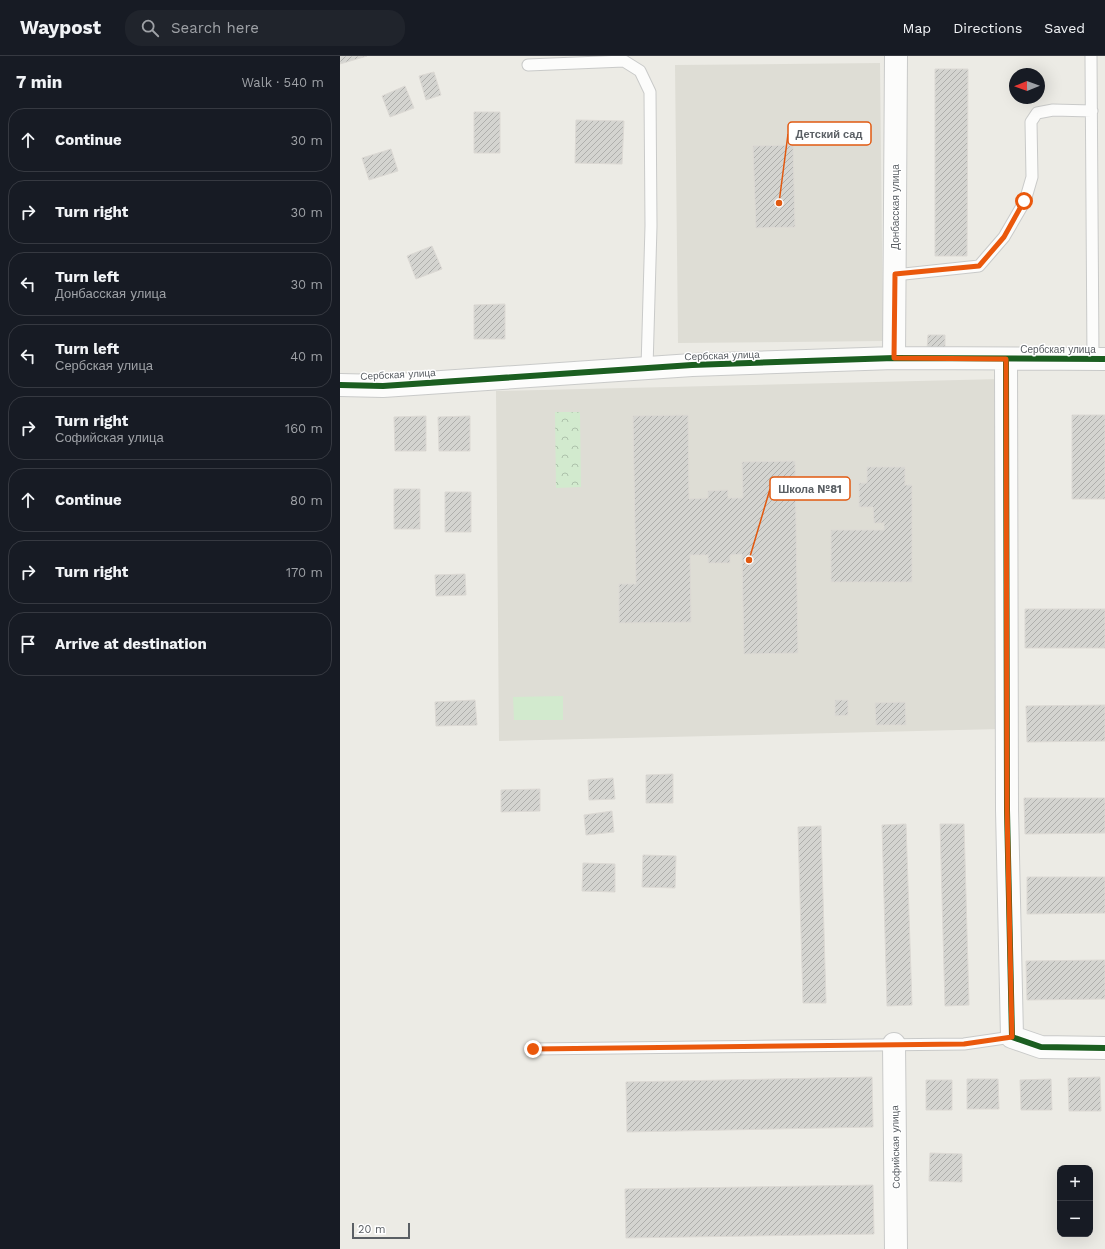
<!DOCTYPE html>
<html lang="en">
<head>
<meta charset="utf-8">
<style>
	body { margin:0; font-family:"Work Sans",sans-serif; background:#20242c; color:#f1f3f6 }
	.controls { position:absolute; right:12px; bottom:12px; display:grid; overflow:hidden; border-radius:8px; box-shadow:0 4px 16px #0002 }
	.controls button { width:36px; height:36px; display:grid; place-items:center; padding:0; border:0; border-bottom:1px solid #363941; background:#171b24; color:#f1f3f6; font:20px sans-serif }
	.compass { position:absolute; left:669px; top:12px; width:36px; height:36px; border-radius:50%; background:#171b24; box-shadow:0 4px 16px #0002; rotate:269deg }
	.scale { position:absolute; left:12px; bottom:10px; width:58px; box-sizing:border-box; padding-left:4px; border:2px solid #5a5f64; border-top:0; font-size:11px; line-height:14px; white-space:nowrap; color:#5a5f64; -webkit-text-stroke:3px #fff; paint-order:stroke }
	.stop { position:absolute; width:12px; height:12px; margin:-9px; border:3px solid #ea580c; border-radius:50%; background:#fff }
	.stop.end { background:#ea580c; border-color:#fff; box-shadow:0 1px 4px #0008 }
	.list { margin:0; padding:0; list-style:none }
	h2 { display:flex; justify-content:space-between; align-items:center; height:52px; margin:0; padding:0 16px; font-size:17px }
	h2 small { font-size:13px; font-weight:400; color:#9ea1a6 }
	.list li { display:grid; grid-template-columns:26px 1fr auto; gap:12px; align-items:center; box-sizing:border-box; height:64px; margin:0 8px 8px; padding:0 8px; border:1px solid #363941; border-radius:16px }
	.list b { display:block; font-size:15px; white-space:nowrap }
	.list p { margin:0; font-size:13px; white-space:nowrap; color:#9ea1a6 }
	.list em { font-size:13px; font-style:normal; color:#9ea1a6 }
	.icon { flex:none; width:22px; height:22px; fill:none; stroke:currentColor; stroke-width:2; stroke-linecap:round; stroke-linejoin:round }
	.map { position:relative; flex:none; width:765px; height:1193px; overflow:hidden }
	header { display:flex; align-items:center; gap:24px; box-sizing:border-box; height:56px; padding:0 20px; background:#171b24; border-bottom:1px solid #363941 }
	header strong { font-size:19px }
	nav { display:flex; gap:22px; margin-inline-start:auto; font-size:14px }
	.search { width:280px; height:36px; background:#20242c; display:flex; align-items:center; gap:10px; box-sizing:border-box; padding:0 14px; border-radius:16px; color:#9ea1a6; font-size:15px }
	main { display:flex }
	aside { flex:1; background:#171b24 }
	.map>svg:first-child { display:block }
	.education { fill:#deddd5 }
	.forest { fill:url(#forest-crowns) }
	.pitch { fill:#d2eace }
	.building { fill:url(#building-hatch); stroke:#dcd9d4 }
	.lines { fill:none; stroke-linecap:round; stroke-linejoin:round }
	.service-casing { stroke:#c9cac9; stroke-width:13 }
	.minor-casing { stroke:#c9cac9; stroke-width:24 }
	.service { stroke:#fcfcfb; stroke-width:11 }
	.minor { stroke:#fcfcfb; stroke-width:22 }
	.cycleway-casing { stroke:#fff; stroke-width:8 }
	.cycleway { stroke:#1b5e20; stroke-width:6 }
	.route { stroke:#ea580c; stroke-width:5 }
	.labels { text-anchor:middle; stroke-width:3; stroke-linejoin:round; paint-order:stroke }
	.street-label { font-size:10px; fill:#5a5f64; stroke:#fff }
	.leader { fill:none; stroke:#e15910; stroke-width:1.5 }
	.callout-dot { fill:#e15910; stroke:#fff; stroke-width:1.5 }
	.callout { fill:#fff; stroke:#e15910; stroke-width:1.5 }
	.callout-label { font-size:11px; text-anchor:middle; font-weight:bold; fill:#5a5f64 }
</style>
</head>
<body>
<header>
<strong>Waypost</strong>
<div class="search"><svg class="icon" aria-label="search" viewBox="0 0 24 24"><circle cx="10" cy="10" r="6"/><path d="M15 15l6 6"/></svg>Search here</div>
<nav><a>Map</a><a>Directions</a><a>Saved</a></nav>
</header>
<main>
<aside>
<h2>7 min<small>Walk · 540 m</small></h2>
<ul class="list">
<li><svg class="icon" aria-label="ahead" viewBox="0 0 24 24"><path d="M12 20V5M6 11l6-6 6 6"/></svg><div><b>Continue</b></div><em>30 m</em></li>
<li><svg class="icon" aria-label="right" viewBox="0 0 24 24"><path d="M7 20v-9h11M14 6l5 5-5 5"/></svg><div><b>Turn right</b></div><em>30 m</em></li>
<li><svg class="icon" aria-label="left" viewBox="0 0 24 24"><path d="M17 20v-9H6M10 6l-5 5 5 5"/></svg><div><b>Turn left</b><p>Донбасская улица</p></div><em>30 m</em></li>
<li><svg class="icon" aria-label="left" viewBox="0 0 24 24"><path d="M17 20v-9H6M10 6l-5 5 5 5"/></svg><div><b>Turn left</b><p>Сербская улица</p></div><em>40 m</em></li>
<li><svg class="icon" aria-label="right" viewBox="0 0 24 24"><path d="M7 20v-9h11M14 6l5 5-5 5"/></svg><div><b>Turn right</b><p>Софийская улица</p></div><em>160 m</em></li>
<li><svg class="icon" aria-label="ahead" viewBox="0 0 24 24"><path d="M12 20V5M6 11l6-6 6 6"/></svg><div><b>Continue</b></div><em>80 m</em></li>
<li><svg class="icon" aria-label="right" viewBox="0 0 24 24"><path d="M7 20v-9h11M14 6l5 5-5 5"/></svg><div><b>Turn right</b></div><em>170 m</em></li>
<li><svg class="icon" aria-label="arrive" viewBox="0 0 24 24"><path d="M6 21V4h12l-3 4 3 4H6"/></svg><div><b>Arrive at destination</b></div></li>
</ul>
</aside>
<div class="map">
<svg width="765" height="1193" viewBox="0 0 765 1193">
	<defs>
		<pattern id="forest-crowns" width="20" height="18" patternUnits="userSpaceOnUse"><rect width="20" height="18" fill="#d2eace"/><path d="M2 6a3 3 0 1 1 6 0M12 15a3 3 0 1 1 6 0" fill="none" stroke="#adc1ab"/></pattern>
		<pattern id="building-hatch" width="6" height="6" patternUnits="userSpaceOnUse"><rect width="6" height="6" fill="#d4d4d0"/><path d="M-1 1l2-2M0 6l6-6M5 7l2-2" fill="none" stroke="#afafac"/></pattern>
	</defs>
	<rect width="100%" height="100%" fill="#ecebe5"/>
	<path class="education" d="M540,7L543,285L338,287L335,9Z
		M661,323L660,673L159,685L156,335Z"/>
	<path class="forest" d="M215,356H240L241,431L216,432Z"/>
	<path class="pitch" d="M223,640V664H174L173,641Z"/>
	<path class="building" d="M0,0H27L0,8Z
		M595,13H628L627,200H595Z
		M94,16L101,39L86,44L79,20Z
		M65,30L74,52L50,61L42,40Z
		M134,56H160V97H134Z
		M236,64L284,65L282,108L235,107Z
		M453,89L455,171L416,172L413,90Z
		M51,93L58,115L29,124L22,102Z
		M92,190L102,213L76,223L67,200Z
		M165,248V283H134V249Z
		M588,279H605V294L587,293Z
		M348,359L349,443L368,442V435L388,434V442H403L402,406L455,405L458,597L404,598L402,498L390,499V507H368V499H350L351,566L279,567V528H296L293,360Z
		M732,359H765V443H732Z
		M86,360V395H55L54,361Z
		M130,360V395H99L98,361Z
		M527,411H565V429H572V526H491V474H544V467H534L533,451H519V427H527Z
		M54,433H80V473H54Z
		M105,436H131V476H105Z
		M125,518L126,539L96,540L95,519Z
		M685,553H765V592H685Z
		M135,644L137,669L96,670L95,646Z
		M495,644H508V659L495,660Z
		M565,646L566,669H536L535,647Z
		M765,649V685L687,686L686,650Z
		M333,718V747H306V719Z
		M273,722L275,743L249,744L248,724Z
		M200,733V755L161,756V734Z
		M684,742H765V777L685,778Z
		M272,755L274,776L246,779L244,759Z
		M566,768L572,949L547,950L542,769Z
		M600,768H624L629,949L605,950Z
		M481,770L486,947H463L458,771Z
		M303,799L336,800L335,832L302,831Z
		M243,807L275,808V836L242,835Z
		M687,821H765V857L687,858Z
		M765,904V943L687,944L686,905Z
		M532,1021L533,1071L287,1076L286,1026Z
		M760,1021L761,1055H729L728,1022Z
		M627,1023H658L659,1053H627Z
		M711,1023L712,1054H681L680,1024Z
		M586,1024H612V1054H586Z
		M590,1097L622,1098V1126L589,1125Z
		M533,1129L534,1178L286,1182L285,1133Z"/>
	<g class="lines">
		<g class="service-casing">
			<path id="service" d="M751,0L753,303
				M188,9L284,5L300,15L310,36L311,170L307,312
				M555,219L639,210L664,181L685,145L692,121L691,66L697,57L713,54L752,55
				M193,993L624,988L672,981"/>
		</g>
		<g class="minor-casing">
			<path id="minor" d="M554,302L556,0
				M666,303L667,754L672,981L701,991L765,992
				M0,329L43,330L352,309L554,302L765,303
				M554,988L556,1193"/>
		</g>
		<use href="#service" class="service"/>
		<use href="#minor" class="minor"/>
		<g class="cycleway-casing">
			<path id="cycleway" d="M666,303L667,754L672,981L701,991L765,992
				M0,329L43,330L352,309L554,302L765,303"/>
		</g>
		<use href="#cycleway" class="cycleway"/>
	</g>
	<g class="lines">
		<path class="route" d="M193,993L624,988L672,981L667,754L666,303L554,302L555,218L639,210L664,181L684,145"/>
	</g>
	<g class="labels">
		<g class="street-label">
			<text transform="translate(555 151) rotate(-90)" y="4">Донбасская улица</text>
			<text x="718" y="297">Сербская улица</text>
			<text transform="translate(382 299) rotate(-2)" y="4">Сербская улица</text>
			<text transform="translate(58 318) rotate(-3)" y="4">Сербская улица</text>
			<text transform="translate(555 1091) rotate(-91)" y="4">Софийская улица</text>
		</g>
	</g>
	<path class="leader" d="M439 147L448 78M409 504L430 433"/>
	<g class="callout-dot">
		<circle cx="439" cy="147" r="4"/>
		<circle cx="409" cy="504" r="4"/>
	</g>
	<g class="callout">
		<rect x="448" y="66" width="83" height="23" rx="4"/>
		<rect x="430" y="421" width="80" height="23" rx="4"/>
	</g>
	<g class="callout-label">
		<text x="489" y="82">Детский сад</text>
		<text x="470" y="437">Школа №81</text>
	</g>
</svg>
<div class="controls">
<button>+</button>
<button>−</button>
</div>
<svg class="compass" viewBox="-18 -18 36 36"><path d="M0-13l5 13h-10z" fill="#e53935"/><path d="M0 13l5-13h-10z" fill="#9ea1a6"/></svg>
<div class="scale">20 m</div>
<div class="stop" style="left:684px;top:145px"></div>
<div class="stop end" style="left:193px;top:993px"></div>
</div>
</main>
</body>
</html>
